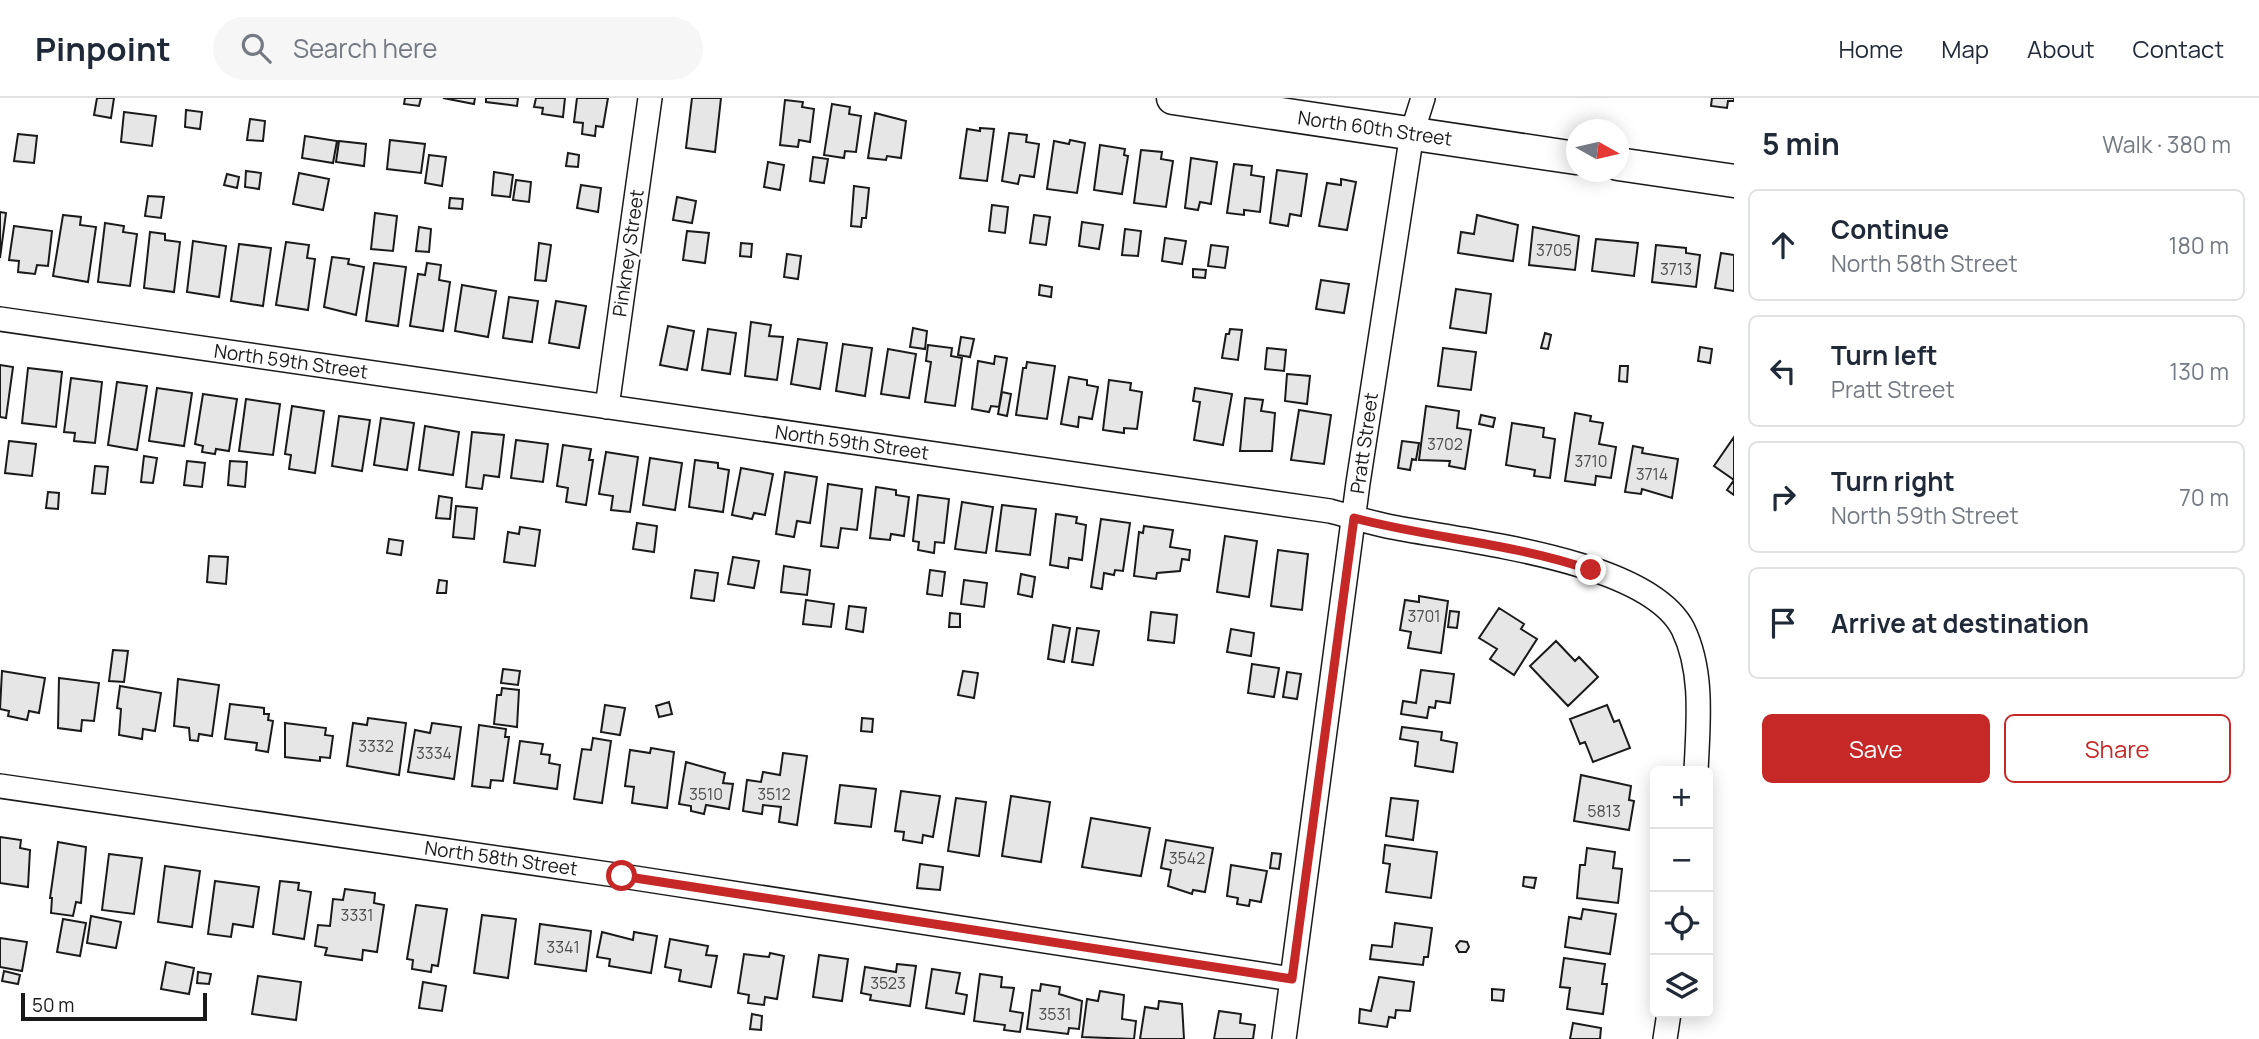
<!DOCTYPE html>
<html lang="en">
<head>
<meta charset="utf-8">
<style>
	body { margin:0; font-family:Manrope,sans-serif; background:#f6f6f7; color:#1f2937 }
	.controls { position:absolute; right:21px; bottom:21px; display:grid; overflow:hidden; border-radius:10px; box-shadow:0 4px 18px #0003 }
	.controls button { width:63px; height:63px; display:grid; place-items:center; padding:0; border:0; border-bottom:2px solid #e0e1e3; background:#fff; color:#1f2937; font:35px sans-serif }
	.compass { position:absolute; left:1566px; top:21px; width:63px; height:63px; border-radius:50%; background:#fff; box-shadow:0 4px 18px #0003; rotate:98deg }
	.scale { position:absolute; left:21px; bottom:18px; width:186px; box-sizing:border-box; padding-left:7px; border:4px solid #1a1a1a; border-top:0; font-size:19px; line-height:24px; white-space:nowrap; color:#1a1a1a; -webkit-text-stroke:5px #fff; paint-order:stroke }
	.stop { position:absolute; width:21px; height:21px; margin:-16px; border:5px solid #c62828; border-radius:50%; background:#fff }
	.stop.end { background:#c62828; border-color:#fff; box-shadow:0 2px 7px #0008 }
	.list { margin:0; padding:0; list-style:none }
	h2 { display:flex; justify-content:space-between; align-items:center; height:91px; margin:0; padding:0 28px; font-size:30px }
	h2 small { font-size:23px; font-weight:400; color:#747a83 }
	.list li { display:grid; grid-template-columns:46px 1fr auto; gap:21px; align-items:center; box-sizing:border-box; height:112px; margin:0 14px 14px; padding:0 14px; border:2px solid #e0e1e3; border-radius:10px }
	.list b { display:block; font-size:26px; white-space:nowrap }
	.list p { margin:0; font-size:23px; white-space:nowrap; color:#747a83 }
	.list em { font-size:23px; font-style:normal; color:#747a83 }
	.actions { display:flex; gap:14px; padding:21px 28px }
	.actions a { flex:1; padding:16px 0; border:2px solid #c62828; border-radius:10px; text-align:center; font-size:24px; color:#c62828 }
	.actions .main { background:#c62828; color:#fff }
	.icon { flex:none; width:38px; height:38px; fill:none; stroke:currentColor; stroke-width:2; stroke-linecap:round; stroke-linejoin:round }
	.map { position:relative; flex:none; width:1734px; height:941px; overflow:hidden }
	header { display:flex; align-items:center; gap:42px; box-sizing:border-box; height:98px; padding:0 35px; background:#fff; border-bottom:2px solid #e0e1e3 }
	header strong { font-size:33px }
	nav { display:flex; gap:38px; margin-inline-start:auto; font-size:24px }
	.search { width:490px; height:63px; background:#f6f6f7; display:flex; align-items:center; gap:18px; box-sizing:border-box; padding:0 24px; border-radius:38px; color:#747a83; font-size:26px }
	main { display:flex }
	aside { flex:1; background:#fff }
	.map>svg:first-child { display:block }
	.building { fill:#e6e6e6; stroke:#1a1a1a; stroke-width:2 }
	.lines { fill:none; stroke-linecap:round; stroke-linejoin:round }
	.street-casing { stroke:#1a1a1a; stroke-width:26 }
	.secondary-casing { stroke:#1a1a1a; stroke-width:35 }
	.street { stroke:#fff; stroke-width:23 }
	.secondary { stroke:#fff; stroke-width:32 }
	.route { stroke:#c62828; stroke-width:9 }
	.labels { text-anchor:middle; stroke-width:5; stroke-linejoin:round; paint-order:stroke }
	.number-label { font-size:16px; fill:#4d4d4d }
	.street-label { font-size:19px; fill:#1a1a1a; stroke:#fff }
</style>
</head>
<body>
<header>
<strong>Pinpoint</strong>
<div class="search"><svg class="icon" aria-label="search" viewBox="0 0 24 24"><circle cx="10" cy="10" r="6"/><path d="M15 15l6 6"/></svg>Search here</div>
<nav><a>Home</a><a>Map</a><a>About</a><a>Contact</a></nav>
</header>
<main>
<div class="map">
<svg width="1734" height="941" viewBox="0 0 1734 941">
	<rect width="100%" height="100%" fill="#fff"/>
	<path class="building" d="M97,0H114L111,20L94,17Z
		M405,0H421L419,8L404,6Z
		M443,0H475L474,6Z
		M486,0H518L517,8L486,4Z
		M536,0H565L563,19L542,16L543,10L534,9Z
		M577,0H608L603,29L596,28L595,38L582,36L583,25L574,24Z
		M692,0H721L715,54L686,50Z
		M1712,0H1734V3H1728L1727,10L1711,8Z
		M785,2L803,4L802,9L814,11L810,44L799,42L798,49L780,47Z
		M832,6L850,9L849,16L861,18L856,54L845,53L844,60L824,57Z
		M186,12L202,14L200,31L185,29Z
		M124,14L156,18L152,48L121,44Z
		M875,15L906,23L901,60L887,58L886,62L868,60Z
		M250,21L265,23L263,43L247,42Z
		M980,30L994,31L987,83L960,80L967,31L980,33Z
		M1009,35L1027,37L1026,44L1039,46L1034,79L1020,77L1018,86L1002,83Z
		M18,36L37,38L34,65L14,63Z
		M305,38L337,43L333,65L302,60Z
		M390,42L425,46L421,75L387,71Z
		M1070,42L1085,45L1077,95L1047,91L1054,43L1069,46Z
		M339,43L366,46L364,68L336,64Z
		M1100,47L1125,51L1124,57L1128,58L1122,96L1094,92Z
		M1141,52L1162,54L1161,61L1173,63L1166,109L1134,105Z
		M568,55L579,57L578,69L566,68Z
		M429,57L446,59L442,88L425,85Z
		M813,59L828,61L824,85L810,83Z
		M1191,60L1217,64L1211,106L1200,104L1198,112L1185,110Z
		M768,64L784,67L780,92L764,89Z
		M1234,66L1252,68L1251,77L1264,79L1260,114L1244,112V117L1227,115Z
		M1277,72L1307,76L1301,118L1290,116L1288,128L1270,125Z
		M246,73L261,75L259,91L245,89Z
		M494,74L513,77L510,99L492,97Z
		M299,75L329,81L323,112L293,106Z
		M227,76L239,79L237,90L224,87Z
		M1341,81L1356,84L1347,132L1319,128L1327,85L1341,87Z
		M516,82L531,84L529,104L513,102Z
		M581,87L601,90L598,114L577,110Z
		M854,88L869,90L866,120H862L861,129L851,128Z
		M148,98L164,99L161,120L145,118Z
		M677,99L696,103L692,125L673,122Z
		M450,100L463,101L462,111L449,110Z
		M992,107L1008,109L1005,135L989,133Z
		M0,114L6,115L0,160Z
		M375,115L397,118L393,153L371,151Z
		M63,117L81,119L80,127L96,129L88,184L53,178Z
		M1034,117L1050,119L1046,147L1030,145Z
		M1477,117L1518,127L1513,163L1458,155L1461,134L1474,136Z
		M1082,124L1103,127L1099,151L1079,148Z
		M105,125L124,128L123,134L137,136L130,188L98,184Z
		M14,128L52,133L48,168L37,167L35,176L18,174L19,163L9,162Z
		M419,129L431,131L429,154L416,153Z
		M1533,129L1579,138L1575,172L1529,167Z
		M1125,131L1141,133L1138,158L1122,157Z
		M687,133L709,135L705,165L683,162Z
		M150,134L165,136V142L180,144L174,194L144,190Z
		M1165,140L1186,143L1182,166L1162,163Z
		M1596,141L1638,145L1634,178L1592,173Z
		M193,143L226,148L219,199L187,194Z
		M286,144L309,147L307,160L315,161L308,212L276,207Z
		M539,145L551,147L546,183L535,182Z
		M741,145L752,146L751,159L740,158Z
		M239,146L271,150L263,208L231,203Z
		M1211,147L1228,149L1225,170L1208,168Z
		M1656,147L1686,150V155L1700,157L1696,189L1652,184Z
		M1721,155L1734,157V193L1715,190Z
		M787,156L801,158L798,181L784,179Z
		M332,159L349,161L348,166L364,169L356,217L324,209Z
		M374,165L406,169L398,228L366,223Z
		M427,165L441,167L439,182L450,184L443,233L410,228L418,176L425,177Z
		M1193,171L1206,172L1205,180L1193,179Z
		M1321,182L1349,186L1344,215L1316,211Z
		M462,187L496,193L488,239L455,233Z
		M1040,187L1052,189L1051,199L1039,197Z
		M1456,191L1491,196L1486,235L1450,230Z
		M509,199L538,203L532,244L503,240Z
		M556,203L586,208L579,250L549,245Z
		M751,224L771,227L769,238L783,239L777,282L745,278Z
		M668,228L694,233L687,272L660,267Z
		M913,230L927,233L925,251L910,249Z
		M708,231L736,235L730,276L702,272Z
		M1230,231L1242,232L1238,262L1222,260L1226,236H1229Z
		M1545,235L1551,237L1548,251L1541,250Z
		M961,239L974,241L970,259L958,257Z
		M798,241L827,245L820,291L791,286Z
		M843,246L872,250L865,298L836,293Z
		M928,247L952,250L951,258L962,260L955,308L925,304L931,264L926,263Z
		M1700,249L1712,251L1710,265L1698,263Z
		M1267,250L1286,252L1284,273L1265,271Z
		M1443,250L1476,254L1471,292L1438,288Z
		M888,251L916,256L909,300L881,296Z
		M995,258L1007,260L999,309L991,308L989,314L972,311L978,263L994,266Z
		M1027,264L1055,268L1047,321L1016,317L1023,270H1026Z
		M0,267L13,269L6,320L0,319Z
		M1620,268H1628L1627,284L1619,283Z
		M28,270L62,274L56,329L22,325Z
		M1287,276L1310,278L1307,306L1285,303Z
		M1069,279L1087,282V287L1098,289L1092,321L1079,319L1078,329L1061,326Z
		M71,280L102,284L95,345L74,343L75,335L64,334Z
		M1109,282L1131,285L1130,292L1142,294L1137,331L1124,330V335L1103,332Z
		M117,284L147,288L137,352L108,347Z
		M157,290L192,295L184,348L149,343Z
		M1195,290L1232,296L1223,347L1194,342L1200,304L1193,303Z
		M1002,294L1011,296L1007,318L998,316Z
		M203,296L237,301L229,353L216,351L215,356L202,354L203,348L195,346Z
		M1245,300L1263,302L1261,313L1275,315L1272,353H1240Z
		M246,301L280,306L273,357L239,353Z
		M292,308L324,313L315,375L289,371L291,357L285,356Z
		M1426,308L1459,313L1457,330L1471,332L1465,371L1449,368L1450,363L1419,362Z
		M1299,312L1331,317L1324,366L1291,362Z
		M1575,315L1591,318L1590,323L1603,325L1599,346L1616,349L1611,380L1596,378L1595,387L1565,383Z
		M1481,317L1495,320L1493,329L1479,326Z
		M339,318L370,322L362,373L332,368Z
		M381,320L414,325L407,372L374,367Z
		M1512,325L1544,330L1543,339L1555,341L1550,380L1534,378L1535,372L1506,367Z
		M425,328L459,334L453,377L419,372Z
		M472,334L504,337L499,379L484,377L482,391L466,389Z
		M1734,339V397L1727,392L1734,382L1714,368Z
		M516,342L548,346L543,384L511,380Z
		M9,343L36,346L32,378L5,375Z
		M1402,343L1419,345L1416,362L1412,361L1410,372L1398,370Z
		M563,347L591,351L589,362H593L586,407L566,404L568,390L557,388Z
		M1633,348L1643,350L1642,355L1678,361L1672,400L1642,391L1641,396L1625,394Z
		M606,354L638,359L630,414L611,412L613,398L599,396Z
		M144,358L157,360L153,385L141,384Z
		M650,360L682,365L675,412L643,407Z
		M695,362L718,365V370L729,372L723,414L689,409Z
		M187,363L205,365L202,389L184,387Z
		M230,363L247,364L245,389L228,387Z
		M95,368L108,369L105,396L92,395Z
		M741,370L773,376L765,417L754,415L752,421L732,417Z
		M785,374L817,379L810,425L797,423L794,439L776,436Z
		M828,386L862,391L857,432L841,430L838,450L821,448Z
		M876,389L896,392V397L909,399L904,438L891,436L890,442L870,440Z
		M48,394L59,395L58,411L46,410Z
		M918,397L949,401L944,445L935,444L934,455L918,452L919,444L913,443Z
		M439,398L452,400L450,421L436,420Z
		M962,404L993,409L986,455L955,451Z
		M1002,407L1036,411L1030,457L996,453Z
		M456,408L477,410L474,441L453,439Z
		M1056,416L1077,419L1076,425L1086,427L1082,462L1069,460L1068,470L1050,467Z
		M1101,421L1130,425L1123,473L1115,472L1114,477L1104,475L1102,491L1091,489Z
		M637,425L657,428L654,454L633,451Z
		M1144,428L1173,432L1170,449L1190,452L1189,462L1182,461L1180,473L1157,475L1156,481L1134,478L1139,434L1143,435Z
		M520,429L540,432L535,468L504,464L508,434L519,436Z
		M1225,438L1257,443L1249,499L1217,494Z
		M389,441L403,443L401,457L387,455Z
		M1278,452L1308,456L1302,512L1271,508Z
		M209,458L228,459L226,486L207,484Z
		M733,459L759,463L754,490L728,486Z
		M784,468L810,472L807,497L781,494Z
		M695,472L718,475L714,503L691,500Z
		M930,472L945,474L942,498L927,496Z
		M1021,476L1035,479L1032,499L1018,496Z
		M439,482L447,483L446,495H437Z
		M964,482L987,485L984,509L961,506Z
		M1419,498L1448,503L1441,555L1408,550L1411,534L1400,532L1405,502L1419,504Z
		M806,502L834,506L831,529L803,526Z
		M849,508L866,510L863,534L846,531Z
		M1499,510L1524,526L1521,531L1537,541L1514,577L1490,561L1497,551L1479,540Z
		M1450,513L1459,514L1457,530L1448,529Z
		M1151,514L1177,517L1174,545L1148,542Z
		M950,515L960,516V529H949Z
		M1053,527L1070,530L1064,564L1048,561Z
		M1077,530L1099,533L1093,567L1072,564Z
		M1231,531L1254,535L1251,558L1227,554Z
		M1556,543L1575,563L1579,559L1598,579L1568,608L1530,568Z
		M113,552L128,553L124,584L109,583Z
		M1252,566L1279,570L1274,599L1248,595Z
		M503,571L520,573L518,587L501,585Z
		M1421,572L1454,576L1450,605L1436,603L1435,610L1429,609L1427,620L1401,616L1403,603L1416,605Z
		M2,573L45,580L39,615L29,613L27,622L8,618L9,613L0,611Z
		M963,573L978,575L974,600L958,597Z
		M1287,574L1301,576L1297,601L1283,599Z
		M59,580L99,585L94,623L82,622L81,633L58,630Z
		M178,581L219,587L212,638L199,636L198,643L190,642L189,630L174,628Z
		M120,588L161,595L155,633L143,631L142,641L119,637L121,611L117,610Z
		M502,590L519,592L517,629L494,626L497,597H501Z
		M669,604L672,616L659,619L656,608Z
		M230,606L264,610V616H269L268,622L273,623L268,654L256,652L257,645L225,641Z
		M605,607L625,610L620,637L601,634Z
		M1607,607L1614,624L1619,622L1630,650L1593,664L1585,644L1580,646L1570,621Z
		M368,620L406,625L399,677L347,668L353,625L367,627Z
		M862,620L873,621L872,634L861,633Z
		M285,625L326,630L325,637L333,638L330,660L320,659V663L285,659Z
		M432,625L461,629L454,681L408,674L415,632L430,635Z
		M479,627L506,631L505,639H509L503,683L491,682L490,690L472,688Z
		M1402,629L1442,634L1441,642L1457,645L1453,674L1415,668L1418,644L1400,641Z
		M593,640L611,643L602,705L574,701L582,651L591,652Z
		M520,643L543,646L541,656L550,657L549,665L560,667L557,691L514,685Z
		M651,650L674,654L667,710L632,705L634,689L625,688L630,652L650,655Z
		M783,655L807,658L797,727L779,724L781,709L763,707L762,716L743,713L747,682L761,684L763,674L780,677Z
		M686,664L725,675L723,685L733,686L729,711L706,707L704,716L691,713V708L679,706Z
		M1581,677L1631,688L1629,702L1634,703L1629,732L1574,723Z
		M840,687L876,691L871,729L835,725Z
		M901,693L940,698L933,739L923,737L922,745L903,742L904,734L895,733Z
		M1011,698L1050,704L1041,764L1002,758Z
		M956,700L986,704L979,758L948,753Z
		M1391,700L1418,703L1413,742L1386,738Z
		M1091,720L1150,730L1141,778L1082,769Z
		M0,739L21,742L20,750L30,752L28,789L0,785Z
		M1166,742L1213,750L1205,794L1193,792L1192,796L1168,788L1171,772L1161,770Z
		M58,744L86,749L81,805L76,804L73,818L51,815L52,800H50Z
		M1385,747L1437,754L1431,800L1386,794L1390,766L1383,765Z
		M1587,750L1615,754L1613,770L1622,771L1618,805L1577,800L1580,767H1585Z
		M1272,755L1281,756L1279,771L1270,770Z
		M109,756L142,760L134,816L102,812Z
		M920,766L943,769L940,792L917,790Z
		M1231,767L1267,773L1261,804L1250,802L1249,808L1237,806L1238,800L1227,798Z
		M165,768L200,773L192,829L158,824Z
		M1524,779L1536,780L1534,790L1523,788Z
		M215,783L259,789L253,829L233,826L231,839L208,836Z
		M280,783L299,785L298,792L311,794L304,841L273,836Z
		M345,791L375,795L374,805L384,807L377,854L363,852L362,862L325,857L327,850L315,848L318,827L330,828L333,801L343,802Z
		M416,807L447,811L438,868L432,867L431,874L412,871L413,862L407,861Z
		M1583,811L1616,816L1610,856L1565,849L1569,819L1581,821Z
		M482,817L516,821L508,880L474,875Z
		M91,818L121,824L116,850L87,845Z
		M63,821L86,825L80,858L57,854Z
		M1395,825L1432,830L1428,859H1424L1423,867L1370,861L1372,847L1392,849Z
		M540,826L591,833L586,873L535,866Z
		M602,834L633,842L634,834L657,838L651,875L609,868L610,861L597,859Z
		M0,840L27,844L22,873L0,869Z
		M670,841L708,848L706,857L717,858L711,889L679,883L681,872L665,869Z
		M1460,843L1467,844L1469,849L1466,854H1459L1456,848Z
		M770,855L784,858L777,901L765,899L764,907L748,905L749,897L738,895L744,856L769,859Z
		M819,857L848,861L842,903L813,899Z
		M1564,860L1605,866L1602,886H1607L1603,916L1567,911L1570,890L1560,889Z
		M166,864L194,870L189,896L161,891Z
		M897,866L916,868L910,908L870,902L871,897L861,895L865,869L896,874Z
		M932,871L960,875L956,895L967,897L964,916L926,910Z
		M4,873L20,877L18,886L2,883Z
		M198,874L211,876L209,886L197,885Z
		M980,876L1002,879L1001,889L1014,890L1010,913L1023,915L1020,934L1004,932L1005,927L974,923Z
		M258,878L301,884L296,922L252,916Z
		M1379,879L1414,884L1410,913L1396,912L1395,920L1389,919L1387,929L1359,925L1360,911L1371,913Z
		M423,884L446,888L442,913L419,910Z
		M1041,886L1060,889L1059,896L1082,903L1079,931L1069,930L1068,936L1027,931L1032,892L1040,893Z
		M1492,891L1504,892L1503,903L1492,902Z
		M1100,893L1124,897L1122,921L1136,923L1134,941L1082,939L1087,901L1098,903Z
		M1159,903L1182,906L1184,941H1140L1145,909L1158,911Z
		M1219,913L1241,916L1240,925L1255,927L1253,941H1214Z
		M752,916L762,918L761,932L750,931Z
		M1573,925L1601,930L1600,941H1570Z"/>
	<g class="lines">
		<g class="street-casing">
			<path id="street" d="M0,221L1330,413C1349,418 1368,424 1387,428C1459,443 1647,460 1683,531C1704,574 1698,627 1696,673
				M607,309L650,0
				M0,688L622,778L1292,881
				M1284,941L1358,385L1412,35L1423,0
				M1665,941L1669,915"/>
		</g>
		<g class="secondary-casing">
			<path id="secondary" d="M1173,0L1576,60
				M1618,66L1734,83"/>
		</g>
		<use href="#street" class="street"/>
		<use href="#secondary" class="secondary"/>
	</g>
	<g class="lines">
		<path class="route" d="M622,778L1292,881L1354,420C1434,441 1513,445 1591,472"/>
	</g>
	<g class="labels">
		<g class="number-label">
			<text x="1554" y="158">3705</text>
			<text x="1676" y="177">3713</text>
			<text x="1445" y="352">3702</text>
			<text x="1591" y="369">3710</text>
			<text x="1652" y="382">3714</text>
			<text x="1424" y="524">3701</text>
			<text x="376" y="654">3332</text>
			<text x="434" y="661">3334</text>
			<text x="706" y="702">3510</text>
			<text x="774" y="702">3512</text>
			<text x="1604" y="719">5813</text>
			<text x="1187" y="766">3542</text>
			<text x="357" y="823">3331</text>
			<text x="563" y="855">3341</text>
			<text x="888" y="891">3523</text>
			<text x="1055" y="922">3531</text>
		</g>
		<g class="street-label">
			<text transform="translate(1375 30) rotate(8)" y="7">North 60th Street</text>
			<text transform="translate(628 155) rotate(-82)" y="7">Pinkney Street</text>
			<text transform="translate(291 263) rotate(8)" y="7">North 59th Street</text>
			<text transform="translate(852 344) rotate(8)" y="7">North 59th Street</text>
			<text transform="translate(1364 345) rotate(-82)" y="7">Pratt Street</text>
			<text transform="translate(501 760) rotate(8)" y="7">North 58th Street</text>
		</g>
	</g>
</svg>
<div class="controls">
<button>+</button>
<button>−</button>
<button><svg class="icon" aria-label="locate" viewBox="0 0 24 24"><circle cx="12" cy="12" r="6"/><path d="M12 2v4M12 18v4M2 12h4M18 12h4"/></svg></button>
<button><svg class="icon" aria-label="layers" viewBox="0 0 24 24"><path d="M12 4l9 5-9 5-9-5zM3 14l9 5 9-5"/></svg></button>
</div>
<svg class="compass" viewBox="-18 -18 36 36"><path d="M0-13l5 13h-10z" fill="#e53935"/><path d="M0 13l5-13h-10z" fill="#747a83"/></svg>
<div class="scale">50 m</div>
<div class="stop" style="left:622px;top:778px"></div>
<div class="stop end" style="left:1591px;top:472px"></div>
</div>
<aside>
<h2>5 min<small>Walk · 380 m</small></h2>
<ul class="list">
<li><svg class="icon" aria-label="ahead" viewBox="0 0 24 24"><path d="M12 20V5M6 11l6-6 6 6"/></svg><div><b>Continue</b><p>North 58th Street</p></div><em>180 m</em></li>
<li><svg class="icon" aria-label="left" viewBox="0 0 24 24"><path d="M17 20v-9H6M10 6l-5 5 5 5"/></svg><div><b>Turn left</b><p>Pratt Street</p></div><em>130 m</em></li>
<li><svg class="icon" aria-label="right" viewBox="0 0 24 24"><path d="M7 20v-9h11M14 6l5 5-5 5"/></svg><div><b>Turn right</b><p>North 59th Street</p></div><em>70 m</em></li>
<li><svg class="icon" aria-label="arrive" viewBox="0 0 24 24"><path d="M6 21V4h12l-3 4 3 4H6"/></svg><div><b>Arrive at destination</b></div></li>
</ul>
<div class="actions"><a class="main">Save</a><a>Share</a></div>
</aside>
</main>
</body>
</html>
